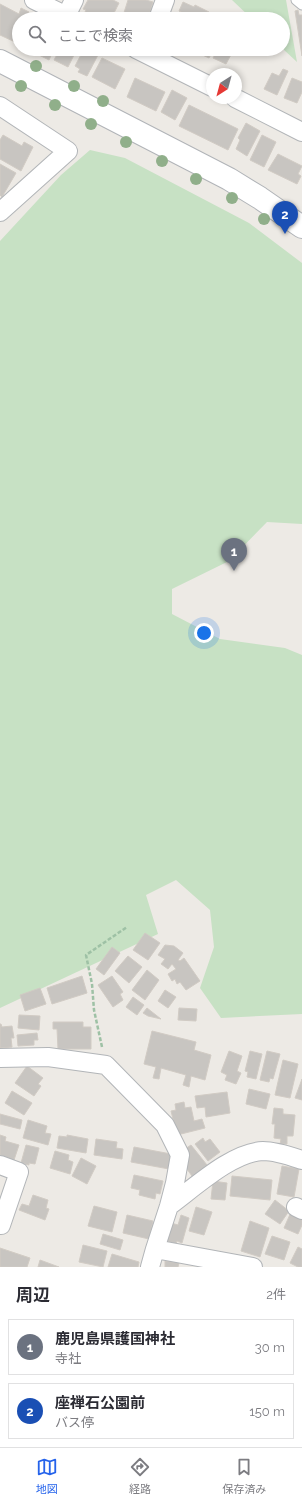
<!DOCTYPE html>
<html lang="ja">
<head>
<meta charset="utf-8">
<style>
	body { margin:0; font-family:Raleway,"Noto Sans JP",sans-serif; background:#f7f7f7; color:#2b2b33 }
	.compass { position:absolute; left:206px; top:68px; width:36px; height:36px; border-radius:50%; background:#fff; box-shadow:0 2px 6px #0003; rotate:216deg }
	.you { position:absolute; left:204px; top:633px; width:14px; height:14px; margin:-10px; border:3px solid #fff; border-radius:50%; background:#1a73e8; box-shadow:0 0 0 6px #1a73e833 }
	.badge { display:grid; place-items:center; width:26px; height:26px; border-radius:50%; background:#2563eb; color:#fff; font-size:13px; font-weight:700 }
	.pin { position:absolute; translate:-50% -33px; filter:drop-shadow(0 1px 2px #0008) }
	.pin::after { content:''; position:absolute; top:21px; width:14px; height:12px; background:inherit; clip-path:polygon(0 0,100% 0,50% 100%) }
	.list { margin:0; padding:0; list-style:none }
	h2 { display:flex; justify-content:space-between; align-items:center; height:52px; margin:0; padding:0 16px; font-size:17px }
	h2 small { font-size:13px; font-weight:400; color:#7c7c81 }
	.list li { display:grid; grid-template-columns:26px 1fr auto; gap:12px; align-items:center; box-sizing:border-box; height:56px; margin:0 8px 8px; padding:0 8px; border:1px solid #e1e1e2; border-radius:0px }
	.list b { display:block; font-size:15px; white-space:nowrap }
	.list p { margin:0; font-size:13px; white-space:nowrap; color:#7c7c81 }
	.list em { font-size:13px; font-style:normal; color:#7c7c81 }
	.icon { flex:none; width:22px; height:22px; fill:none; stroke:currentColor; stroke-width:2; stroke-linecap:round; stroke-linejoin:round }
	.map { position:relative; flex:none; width:302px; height:1267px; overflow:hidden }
	.search { position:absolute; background:#fff; box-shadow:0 2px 6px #0003; left:12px; right:12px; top:12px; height:44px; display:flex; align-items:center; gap:10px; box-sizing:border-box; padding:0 14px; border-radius:22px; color:#7c7c81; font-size:15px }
	.sheet { height:180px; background:#fff }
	nav { display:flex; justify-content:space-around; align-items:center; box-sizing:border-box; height:56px; border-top:1px solid #e1e1e2; background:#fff; font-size:11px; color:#7c7c81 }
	nav a { display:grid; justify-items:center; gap:2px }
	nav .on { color:#2563eb }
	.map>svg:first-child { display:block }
	.green { fill:#c7e1c4 }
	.building { fill:#c8c5c1; stroke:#d1cbc4 }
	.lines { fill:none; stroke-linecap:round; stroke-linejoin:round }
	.lane-casing { stroke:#b2b5b8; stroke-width:11 }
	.street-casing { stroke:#b2b5b8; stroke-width:20 }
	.secondary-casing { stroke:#b1b4b8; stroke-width:24 }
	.path { stroke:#9ec1a5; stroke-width:2.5; stroke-dasharray:4 2; stroke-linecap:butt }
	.lane { stroke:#fff; stroke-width:9 }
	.street { stroke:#fff; stroke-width:18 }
	.secondary { stroke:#fff; stroke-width:22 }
	.tree { fill:#90af8a }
</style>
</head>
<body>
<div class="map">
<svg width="302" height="1267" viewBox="0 0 302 1267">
	<rect width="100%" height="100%" fill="#edeae5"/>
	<path class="green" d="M232,0H286L297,62L283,49V19H252Z
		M90,150L125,158L249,223L302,263V524L267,522L229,561L172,589V614L220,639L285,648L302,655V1014L221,1018L200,988L214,947L210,910L176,880L146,895L158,934L0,1008V241L61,175Z"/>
	<path class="building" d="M88,0H113L119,3L111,19H94L84,14L86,10L83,9Z
		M128,0H146L153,2L148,19H122Z
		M183,2L194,7L195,5L209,12L205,19H181L183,13L179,11Z
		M0,4L19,14L21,8L29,12L26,19H19V34L15,42L0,35Z
		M298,10L299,15H302V56L295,11Z
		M27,49H54L49,60Z
		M60,49H77L68,67L54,60Z
		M84,49L98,55L87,76L78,72L80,69L75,66Z
		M176,49H192L189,55Z
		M197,49H214L209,58L196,52Z
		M218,49H234L226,64L213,58Z
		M102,58L125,69L115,89L92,77Z
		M283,69L288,71L277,95L264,89L272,73L279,76Z
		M135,78L165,92L156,111L127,97Z
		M292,78L302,82V92L297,103L284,98Z
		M172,90L187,98L175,120L161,112Z
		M189,105L238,129L228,150L179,126Z
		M246,123L260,131L247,156L236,149L240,140L238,138Z
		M3,135L22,146L24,142L33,147L21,171L0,159V140Z
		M262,135L276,142L264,167L250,160Z
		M278,154L302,166L298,174L301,176L297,184L268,170Z
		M0,164L16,173L2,197L0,195Z
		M145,933L160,943L148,960L133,950Z
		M165,945L174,946L183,953L178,960L180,961L184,958L200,981L186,990L180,982L177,984L175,979L172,981L168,974L176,969L172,964L168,969L161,964L165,959L158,955Z
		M112,947L120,953L104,975L96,969Z
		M128,956L142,967L129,983L115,971Z
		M147,970L159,980L145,1000L132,990Z
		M82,976L87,993L52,1004L47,988Z
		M112,976L123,992L120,994L123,1000L113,1007L98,985Z
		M40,988L46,1004L25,1011L20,995Z
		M165,990L176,997L168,1008L158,1001Z
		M133,997L144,1005L137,1015L126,1007Z
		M147,1008L161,1019L148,1016L143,1013Z
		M179,1008L197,1009L196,1021L178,1020Z
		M19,1015L40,1016L39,1030L18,1028Z
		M53,1022H83V1027H91V1049H58L57,1029H53Z
		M0,1024H1L2,1027L12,1026L14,1038H11L12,1047L0,1048Z
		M152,1031L196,1042L194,1050L211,1055L205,1080L191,1076L189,1087L183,1085L186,1075L161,1068L159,1079L153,1078L156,1067L144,1064Z
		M37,1033L38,1040H34V1045L18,1046L17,1035Z
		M229,1051L242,1056L237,1071L241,1073L236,1084L225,1080L227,1075L221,1072Z
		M250,1051L262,1054L256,1079L247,1077L248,1072L245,1071Z
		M267,1051L280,1054L273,1079L270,1078L269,1082L260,1080Z
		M283,1060L298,1064L290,1098L275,1095Z
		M27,1066L43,1078L38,1084L41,1086L34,1096L15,1083Z
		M302,1079V1100L295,1098Z
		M249,1089L270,1094L266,1109L246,1104Z
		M12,1091L32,1103L24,1115L5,1103Z
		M227,1092L230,1113L206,1117L205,1107L197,1108L195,1096Z
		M184,1102L185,1108L191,1107L194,1121L202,1119L205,1128L177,1135L171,1111L176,1110L175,1104Z
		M274,1108L283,1109V1114L295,1115L293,1136H287V1144H280L281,1139L274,1138L275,1124H272Z
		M0,1114L22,1120L20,1129L0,1124Z
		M28,1120L47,1126L45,1133L51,1134L48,1145L23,1138Z
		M0,1135L6,1137L5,1141L19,1145L14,1160L0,1155Z
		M67,1135L88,1139L86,1153L57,1148L59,1136L67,1137Z
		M203,1138L205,1142L210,1139L220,1152L208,1161L195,1144Z
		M96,1139L117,1142L116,1148L123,1149L122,1159L94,1155Z
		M26,1145L39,1148L35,1164L29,1163V1165L21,1163Z
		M191,1145L207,1165L192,1176L184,1165L183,1158L189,1154L185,1149Z
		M134,1147L171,1154L169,1169L131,1162Z
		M55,1151L69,1155L68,1160L73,1162L70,1174L50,1168Z
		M81,1158L96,1166L87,1184L72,1176Z
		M282,1166L299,1169L294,1197L277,1194Z
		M134,1175L163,1181L160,1194L156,1193L155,1199L139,1195L140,1190L131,1188Z
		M232,1176L272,1180L270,1200L230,1196Z
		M213,1181L227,1183L225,1200L211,1199Z
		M33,1195L48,1200L46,1208L49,1209L45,1220L19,1210L22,1204L29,1206Z
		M275,1200L289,1211L280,1224L265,1214Z
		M94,1206L117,1212L112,1232L88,1226Z
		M196,1207L212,1212L204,1235L189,1231Z
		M291,1212L302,1217V1225L298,1234L284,1228Z
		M127,1215L153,1221L149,1239L123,1233Z
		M181,1215L189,1218L182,1243L177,1241L176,1244L166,1241L171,1223L178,1225Z
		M250,1221L269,1228L260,1257L241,1251Z
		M103,1234L123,1240L120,1250L100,1244Z
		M272,1236L290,1242L284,1260L265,1254Z
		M83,1245L107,1251L103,1267L79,1262Z
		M298,1247L302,1249V1267H298L290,1263Z
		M0,1248L30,1258L27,1267H0Z
		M112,1254L139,1262L138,1267H108Z
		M40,1260L59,1267H38Z
		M165,1261L179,1263L178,1267H165Z"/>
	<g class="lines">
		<g class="lane-casing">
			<path id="lane" d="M296,0L302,5"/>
		</g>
		<g class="street-casing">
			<path id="street" d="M34,0L73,19
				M66,16L74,0
				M158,19L165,0
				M136,49L212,87
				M235,98L302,132
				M0,106L68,151L0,212
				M0,1058L48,1057L106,1065L165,1125L180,1155L175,1183L169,1206L155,1249L150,1267
				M0,1165L19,1172L1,1225H0
				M169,1206C194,1188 232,1152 263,1151C276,1151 290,1156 302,1160
				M296,1207L302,1210
				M155,1249L253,1267"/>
		</g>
		<g class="secondary-casing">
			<path id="secondary" d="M0,61L229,179L260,198L302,227"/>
		</g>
		<path class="path" d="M102,1047L94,1010L92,984L86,955L127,927"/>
		<use href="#lane" class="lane"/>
		<use href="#street" class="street"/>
		<use href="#secondary" class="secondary"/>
	</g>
	<g class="tree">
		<circle cx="36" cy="66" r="6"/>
		<circle cx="21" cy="86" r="6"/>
		<circle cx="74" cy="86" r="6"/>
		<circle cx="103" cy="101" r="6"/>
		<circle cx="55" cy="105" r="6"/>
		<circle cx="91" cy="124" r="6"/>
		<circle cx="126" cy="142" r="6"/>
		<circle cx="162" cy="161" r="6"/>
		<circle cx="196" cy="179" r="6"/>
		<circle cx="232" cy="198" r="6"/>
		<circle cx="264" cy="219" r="6"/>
	</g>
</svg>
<svg class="compass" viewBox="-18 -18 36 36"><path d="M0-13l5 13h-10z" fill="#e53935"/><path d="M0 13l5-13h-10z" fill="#7c7c81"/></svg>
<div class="you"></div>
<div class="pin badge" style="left:234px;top:571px;background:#6b7280">1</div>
<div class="pin badge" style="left:285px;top:234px;background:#1a4fb4">2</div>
<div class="search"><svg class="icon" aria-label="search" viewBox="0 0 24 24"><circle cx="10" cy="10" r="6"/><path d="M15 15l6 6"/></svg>ここで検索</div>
</div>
<section class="sheet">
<h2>周辺<small>2件</small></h2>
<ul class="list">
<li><span class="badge" style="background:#6b7280">1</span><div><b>鹿児島県護国神社</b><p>寺社</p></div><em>30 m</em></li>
<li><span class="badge" style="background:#1a4fb4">2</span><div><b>座禅石公園前</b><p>バス停</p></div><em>150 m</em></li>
</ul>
</section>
<nav>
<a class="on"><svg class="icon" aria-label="map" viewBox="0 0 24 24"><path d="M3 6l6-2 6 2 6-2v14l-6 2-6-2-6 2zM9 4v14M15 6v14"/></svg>地図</a>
<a><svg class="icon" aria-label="directions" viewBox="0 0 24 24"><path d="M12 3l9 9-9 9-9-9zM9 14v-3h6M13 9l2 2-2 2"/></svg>経路</a>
<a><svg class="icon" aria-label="saved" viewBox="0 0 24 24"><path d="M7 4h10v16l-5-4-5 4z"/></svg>保存済み</a>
</nav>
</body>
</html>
